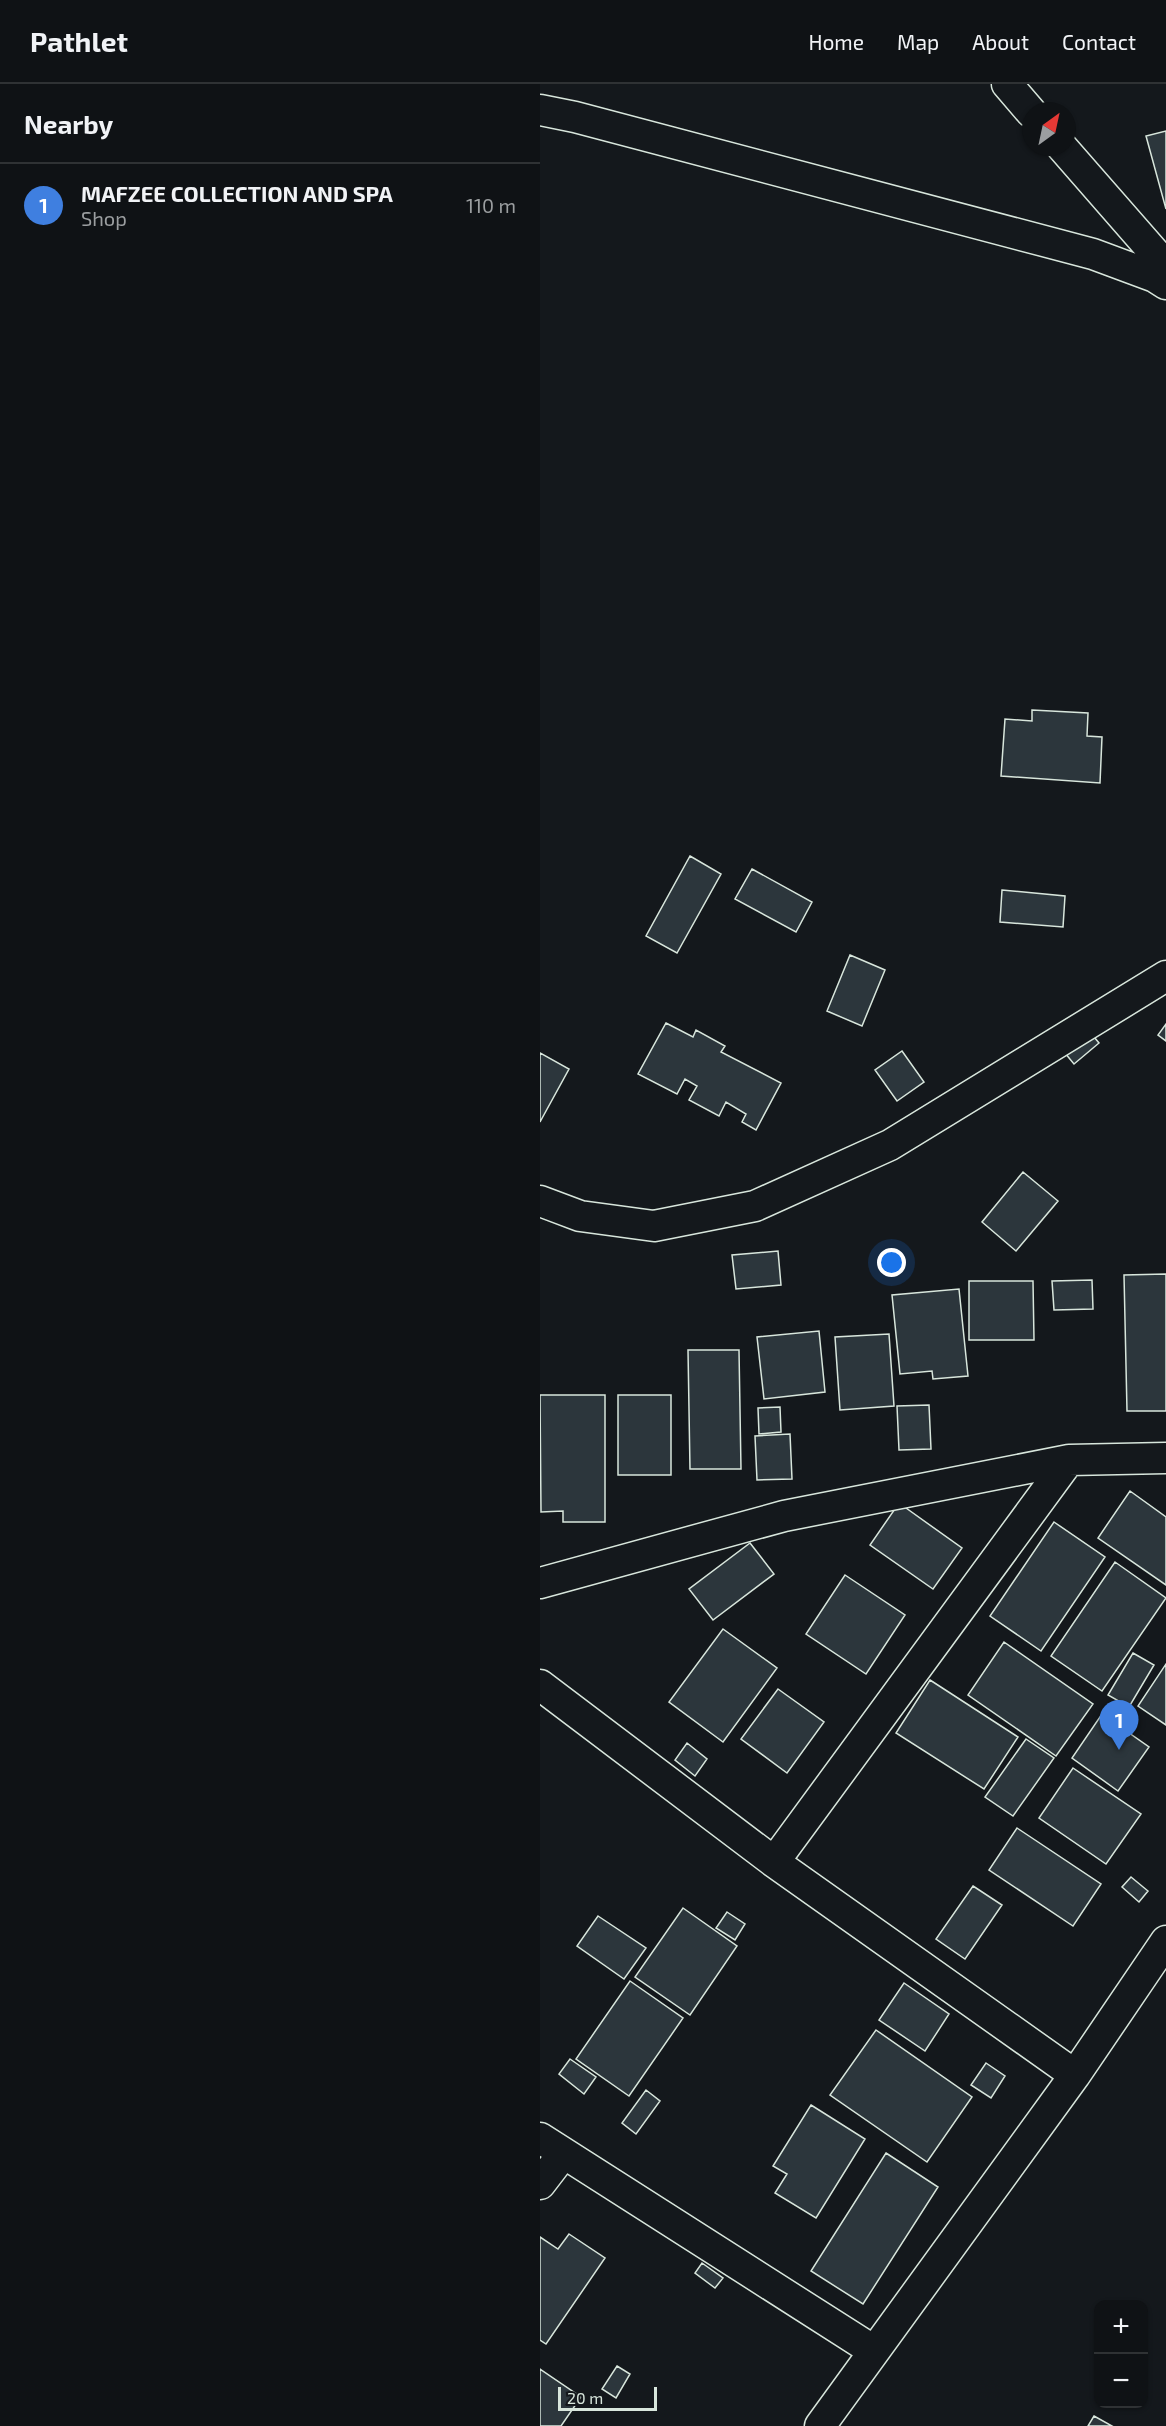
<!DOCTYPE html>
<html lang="en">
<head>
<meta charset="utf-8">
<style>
	body { margin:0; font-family:"Exo 2",sans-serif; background:#181b1e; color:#f1f3f6 }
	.controls { position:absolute; right:18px; bottom:18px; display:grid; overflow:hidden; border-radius:12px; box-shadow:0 2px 4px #0004 }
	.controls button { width:54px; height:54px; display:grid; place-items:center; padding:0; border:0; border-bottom:2px solid #2f3234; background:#0f1215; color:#f1f3f6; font:30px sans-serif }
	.compass { position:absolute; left:482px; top:18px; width:54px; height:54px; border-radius:50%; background:#0f1215; box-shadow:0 2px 4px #0004; rotate:33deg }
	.scale { position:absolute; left:18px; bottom:15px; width:99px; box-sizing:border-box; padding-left:6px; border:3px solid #d8e6dc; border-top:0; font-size:16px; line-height:21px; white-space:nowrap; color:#d8e6dc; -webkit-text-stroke:4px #14181c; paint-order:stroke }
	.you { position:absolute; left:352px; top:1179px; width:21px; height:21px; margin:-15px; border:4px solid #fff; border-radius:50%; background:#1a73e8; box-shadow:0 0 0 9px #1a73e833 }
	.badge { display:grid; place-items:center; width:39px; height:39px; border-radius:50%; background:#ffb74d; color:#fff; font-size:20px; font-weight:700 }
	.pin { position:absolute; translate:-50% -50px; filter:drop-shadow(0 2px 3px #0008) }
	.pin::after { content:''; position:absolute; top:32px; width:21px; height:18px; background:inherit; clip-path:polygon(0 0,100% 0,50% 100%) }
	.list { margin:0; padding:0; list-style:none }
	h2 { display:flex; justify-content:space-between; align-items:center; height:78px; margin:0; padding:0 24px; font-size:26px }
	h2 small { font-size:20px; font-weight:400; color:#9b9ea0 }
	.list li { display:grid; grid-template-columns:39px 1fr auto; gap:18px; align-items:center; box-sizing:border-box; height:84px; padding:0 24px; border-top:2px solid #2f3234 }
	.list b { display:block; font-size:22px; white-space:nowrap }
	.list p { margin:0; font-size:20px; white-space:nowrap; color:#9b9ea0 }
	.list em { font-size:20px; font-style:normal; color:#9b9ea0 }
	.map { position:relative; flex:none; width:626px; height:2342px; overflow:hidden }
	header { display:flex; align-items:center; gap:36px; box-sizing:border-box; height:84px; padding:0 30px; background:#0f1215; border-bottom:2px solid #2f3234 }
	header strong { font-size:28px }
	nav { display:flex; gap:33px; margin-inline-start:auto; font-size:21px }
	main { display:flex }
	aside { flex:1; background:#0f1215 }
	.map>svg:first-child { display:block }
	.building { fill:#2c363c; stroke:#d8e6dc; stroke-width:1.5 }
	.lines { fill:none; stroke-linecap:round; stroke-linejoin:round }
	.minor-casing { stroke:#d8e6dc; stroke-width:33 }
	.minor { stroke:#14181c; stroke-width:30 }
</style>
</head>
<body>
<header>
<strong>Pathlet</strong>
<nav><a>Home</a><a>Map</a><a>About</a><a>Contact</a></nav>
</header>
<main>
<aside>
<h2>Nearby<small></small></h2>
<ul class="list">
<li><span class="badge" style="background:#3f7fe0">1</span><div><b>MAFZEE COLLECTION AND SPA</b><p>Shop</p></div><em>110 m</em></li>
</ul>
</aside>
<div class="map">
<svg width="626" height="2342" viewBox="0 0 626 2342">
	<rect width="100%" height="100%" fill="#14181c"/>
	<path class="building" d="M626,47V125L606,52Z
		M492,626L548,629L547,652L562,653L560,699L461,692L465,635L492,637Z
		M150,772L181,790L137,869L106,852Z
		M212,785L272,818L256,848L195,815Z
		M462,806L525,812L523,843L460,838Z
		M310,871L345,886L322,942L287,927Z
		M126,939L153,953L156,946L185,962L181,968L241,999L216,1046L202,1038L206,1030L186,1018L179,1032L149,1016L157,1002L145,995L137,1010L98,990Z
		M626,940V957L618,951Z
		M545,942L559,959L534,980L520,963Z
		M362,967L384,998L357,1017L335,986Z
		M0,969L29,985L0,1038Z
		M483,1088L518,1117L476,1167L442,1138Z
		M238,1167L241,1201L196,1205L192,1171Z
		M626,1190V1327H587L584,1191Z
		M552,1196L553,1225L514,1226L512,1197Z
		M429,1197H493L494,1256H429Z
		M419,1205L428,1292L393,1295L392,1287L360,1290L352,1211Z
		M279,1247L285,1308L224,1315L217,1253Z
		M349,1250L354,1322L300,1326L295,1253Z
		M148,1266H199L201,1385H150Z
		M0,1311H65V1438H23V1427L1,1428Z
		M78,1311H131V1391H78Z
		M389,1321L391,1365L359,1366L357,1322Z
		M240,1323L241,1348L219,1350L218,1324Z
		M250,1350L252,1395L217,1396L215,1352Z
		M590,1407L626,1433V1501L558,1454Z
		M359,1419L422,1464L393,1505L330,1461Z
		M514,1438L565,1473L501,1567L450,1532Z
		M210,1459L234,1490L173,1536L149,1505Z
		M575,1478L626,1514L562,1607L511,1572Z
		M305,1491L365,1531L326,1590L266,1550Z
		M183,1545L237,1584L183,1658L129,1618Z
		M464,1558L553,1620L516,1672L428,1611Z
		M593,1569L614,1581L589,1623L568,1611Z
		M626,1580V1641L598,1622Z
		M390,1596L478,1653L444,1705L356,1649Z
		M238,1605L284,1638L247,1689L201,1655Z
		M562,1630L609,1663L578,1707L532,1674Z
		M486,1655L514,1674L473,1732L445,1713Z
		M147,1659L167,1675L155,1692L135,1676Z
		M533,1684L601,1730L566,1780L499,1734Z
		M477,1744L561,1800L533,1842L449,1786Z
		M591,1793L608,1807L599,1818L582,1803Z
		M433,1802L462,1821L425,1875L396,1855Z
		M143,1824L197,1862L150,1931L95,1893Z
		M187,1828L205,1840L195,1856L176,1844Z
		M58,1832L106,1864L84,1895L37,1862Z
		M90,1897L143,1934L89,2012L36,1975Z
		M364,1899L409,1930L385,1967L339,1936Z
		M336,1946L432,2013L387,2078L290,2011Z
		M30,1975L56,1993L44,2010L19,1990Z
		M446,1979L465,1992L451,2014L431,2001Z
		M106,2006L120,2017L96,2050L82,2039Z
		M271,2021L325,2055L276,2134L235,2109L247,2090L233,2082Z
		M346,2069L398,2103L323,2220L271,2187Z
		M29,2150L65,2174L6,2260L0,2256V2153L18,2165Z
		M162,2179L183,2194L175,2204L155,2189Z
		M77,2282L90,2290L76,2314L62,2305Z
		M0,2285L41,2313L21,2342H0Z
		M554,2332L572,2342H548Z"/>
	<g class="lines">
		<g class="minor-casing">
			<path id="minor" d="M467,0L491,28
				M0,26L35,33L553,170L615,193L626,200
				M522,63L626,182
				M0,1117L40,1132L114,1142L215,1122L350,1061L626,892
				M0,1499L244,1432L529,1376L626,1374
				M0,1601L234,1778L535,1991
				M234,1778L529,1376
				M0,2054L334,2267
				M0,2100L23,2070
				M280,2342L535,1991L626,1857"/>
		</g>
		<use href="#minor" class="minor"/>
	</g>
</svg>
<div class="controls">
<button>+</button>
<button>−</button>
</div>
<svg class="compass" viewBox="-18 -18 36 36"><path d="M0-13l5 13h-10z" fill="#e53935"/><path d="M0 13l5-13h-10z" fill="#9b9ea0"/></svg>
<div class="scale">20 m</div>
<div class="you"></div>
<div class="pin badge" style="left:579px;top:1666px;background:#3f7fe0">1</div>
</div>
</main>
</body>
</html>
